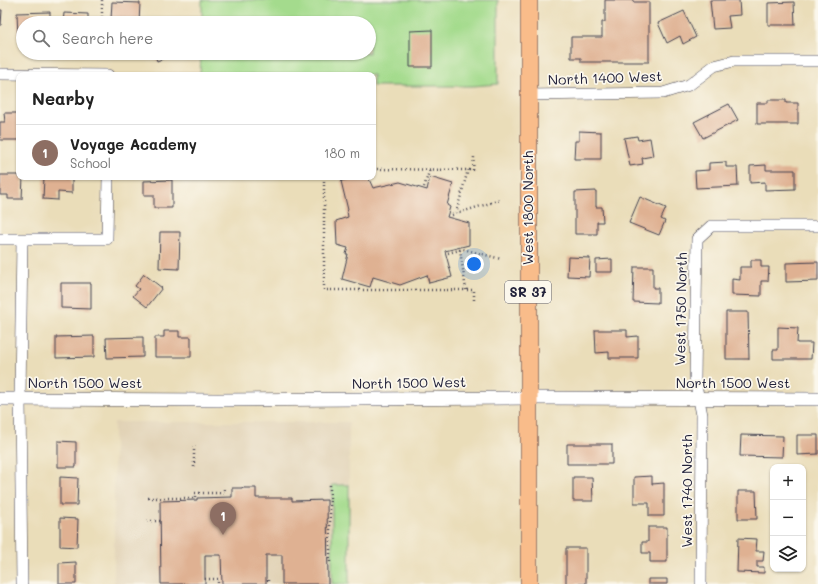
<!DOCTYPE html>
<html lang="en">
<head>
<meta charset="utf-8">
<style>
	body { margin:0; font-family:Mali,sans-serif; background:#f2f2f2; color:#222 }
	.controls { position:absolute; right:12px; bottom:12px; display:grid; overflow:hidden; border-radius:8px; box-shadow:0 1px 3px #0004 }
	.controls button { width:36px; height:36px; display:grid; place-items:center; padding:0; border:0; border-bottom:1px solid #e0e0e0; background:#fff; color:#222; font:20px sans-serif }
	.you { position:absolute; left:474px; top:264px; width:14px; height:14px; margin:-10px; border:3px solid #fff; border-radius:50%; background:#1a73e8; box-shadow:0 0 0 6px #1a73e833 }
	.badge { display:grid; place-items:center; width:26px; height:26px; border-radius:50%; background:#d93025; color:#fff; font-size:13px; font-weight:700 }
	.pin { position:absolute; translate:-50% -33px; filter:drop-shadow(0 1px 2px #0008) }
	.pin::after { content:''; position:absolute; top:21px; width:14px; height:12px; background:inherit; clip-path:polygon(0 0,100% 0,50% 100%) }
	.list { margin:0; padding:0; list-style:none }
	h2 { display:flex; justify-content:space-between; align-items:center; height:52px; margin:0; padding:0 16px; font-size:17px }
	h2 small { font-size:13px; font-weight:400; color:#767676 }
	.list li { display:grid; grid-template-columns:26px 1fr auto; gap:12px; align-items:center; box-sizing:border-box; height:56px; padding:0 16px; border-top:1px solid #e0e0e0 }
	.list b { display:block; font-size:15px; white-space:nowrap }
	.list p { margin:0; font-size:13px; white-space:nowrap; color:#767676 }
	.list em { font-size:13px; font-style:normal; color:#767676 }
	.icon { flex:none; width:22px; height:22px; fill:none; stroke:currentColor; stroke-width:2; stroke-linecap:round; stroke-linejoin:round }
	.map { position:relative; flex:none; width:818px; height:584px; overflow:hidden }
	.search { position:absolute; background:#fff; box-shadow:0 1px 3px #0004; left:16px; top:16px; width:360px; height:44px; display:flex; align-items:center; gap:10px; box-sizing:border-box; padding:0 14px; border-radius:22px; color:#767676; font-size:15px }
	.panel { position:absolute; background:#fff; box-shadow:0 1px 3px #0004; left:16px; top:72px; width:360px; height:108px; border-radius:8px }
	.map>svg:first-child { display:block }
	.built { fill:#e1d2b5 }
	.green { fill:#a4db8d; stroke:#637e64 }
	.building { fill:#dfb192 }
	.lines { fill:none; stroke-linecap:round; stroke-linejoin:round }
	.minor-casing { stroke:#403e4e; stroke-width:12 }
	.tertiary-casing { stroke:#403e4e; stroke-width:14 }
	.primary-casing { stroke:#403e4e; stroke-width:18 }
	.path { stroke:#403e4e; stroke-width:2.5; stroke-dasharray:1 3; stroke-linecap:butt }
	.minor { stroke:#fff; stroke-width:11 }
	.tertiary { stroke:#fff; stroke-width:13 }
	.primary { stroke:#f9bc8a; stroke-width:17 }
	.labels { text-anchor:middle; stroke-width:3.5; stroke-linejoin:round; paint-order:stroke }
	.shield { fill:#fbf7ec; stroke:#636270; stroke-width:1 }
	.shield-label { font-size:13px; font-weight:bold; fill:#22223b }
	.street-label { font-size:14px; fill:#22223b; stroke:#fbf7ec }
</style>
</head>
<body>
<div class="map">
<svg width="818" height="584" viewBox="0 0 818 584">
	<rect width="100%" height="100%" fill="#fbf7ec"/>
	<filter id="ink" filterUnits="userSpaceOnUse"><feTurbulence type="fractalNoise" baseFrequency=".025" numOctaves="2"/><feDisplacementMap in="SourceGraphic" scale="8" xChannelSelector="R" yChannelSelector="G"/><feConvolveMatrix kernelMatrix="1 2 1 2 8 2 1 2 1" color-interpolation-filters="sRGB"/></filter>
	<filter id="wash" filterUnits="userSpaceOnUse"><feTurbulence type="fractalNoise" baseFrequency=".012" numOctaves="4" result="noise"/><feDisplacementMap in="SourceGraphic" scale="16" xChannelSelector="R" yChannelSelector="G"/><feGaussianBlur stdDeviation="0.9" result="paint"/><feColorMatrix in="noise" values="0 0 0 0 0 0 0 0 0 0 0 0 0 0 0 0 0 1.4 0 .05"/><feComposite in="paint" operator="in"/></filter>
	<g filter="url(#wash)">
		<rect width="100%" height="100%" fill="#eaddb9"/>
		<path class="built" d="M114,422H349V485H332V584H114Z"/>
		<path class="green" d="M202,0H498V84L473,86H373V75H200L201,53H369V23H202Z
			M332,485H349V584H332Z"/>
		<g id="blocks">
			<path class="building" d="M605,0H633V2H649V62H581V58H571V37H602V22H605Z
				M710,0H739L740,15L728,16L730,28L713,29Z
				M112,2L140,3L139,23H122V20L111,19Z
				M794,2L795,25H768V3Z
				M0,10H2L1,25H0Z
				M684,11L696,37L683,44L680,36L667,43L658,23Z
				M50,12V23H23V37H18L17,13Z
				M64,13L88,14V23H63Z
				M432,30V67H410V31Z
				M154,53H177L157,61Z
				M768,100H786V103H798V124H757V103H768Z
				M729,104L738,120L703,138L694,122Z
				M4,113H19V140H0V122H5Z
				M579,131L601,132V159H574L575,141H579Z
				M637,136L638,140L650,138L653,156L642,158L643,164L630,166L624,138Z
				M726,162V167H737L738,186L696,188L695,171L709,170V163Z
				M766,165V170H795V189L765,190V182L750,183V166Z
				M0,175H19V177H23L22,199H8V195H0Z
				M44,177H72V193L58,192V200L43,199Z
				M357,177H368L373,188L400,182L427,190L430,177L453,184L447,205L450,207L447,217L469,223V245L445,251L452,277L429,283L427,275L400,285L373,277L370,287L342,279L348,254H346L348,248L337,245L336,221L348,217L347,211L348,210L341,181Z
				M172,180V208H154V195H144V181Z
				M596,191V207H602L603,222H597V234H575V192Z
				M640,197L666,208L661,219L665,221L659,235L629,223Z
				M160,232H180L179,269L159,268Z
				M568,257L590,258L589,277L567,276Z
				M612,259V272H596V260Z
				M751,260H761V267H769L768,281H761V296L732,295V279L740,280V267H751Z
				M818,262V281L786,282V263Z
				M634,267H653V288H658V303L633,302Z
				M144,274L162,288L147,307L133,296L139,289L135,286Z
				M61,283H91V309L61,308Z
				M726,312H748L749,359H726Z
				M778,327L798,328L797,343H812L811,359H773V350H778Z
				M595,330H627V337L638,336V358H609V352L596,353Z
				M164,331H179V337H191V357H155V337H164Z
				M94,336V357L56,358V337Z
				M143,337V357L107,358L106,338Z
				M741,435L783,436L782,457L740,456Z
				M797,435H818V454L797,455Z
				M58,441L76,442V467H58Z
				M567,444H612V464H567Z
				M652,476V484L664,483V516H649V503H634V477Z
				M60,477L78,478L77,505H60Z
				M573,477H592L593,501H573Z
				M232,488H256V498H292V501L327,500L328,584H282V555H266V584H222L221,555H205V584H161L160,501L197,500V498L232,497Z
				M738,491H756L757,519H738Z
				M60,518L78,519L77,547L60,546Z
				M648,527H667V562H650V553H642V542H648Z
				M738,538L757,539L756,551H764L763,561H757V567H764V573L737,572Z
				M566,548H586V584H566Z
				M76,562V584H59V563Z
				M648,579H667V584H648Z"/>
		</g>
	</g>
	<g filter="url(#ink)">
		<use href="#blocks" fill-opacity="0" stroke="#403e4e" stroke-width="1"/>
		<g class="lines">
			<g class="minor-casing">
				<path id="minor" d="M0,74L108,75
					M529,95L663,93L689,85L714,66L734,61H818
					M0,239H107L108,177
					M22,239L20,399L22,584
					M701,584L702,415L695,380L697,239L711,226H818"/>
			</g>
			<g class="tertiary-casing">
				<path id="tertiary" d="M0,399L218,400L529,398L818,399"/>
			</g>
			<g class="primary-casing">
				<path id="primary" d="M529,584V0"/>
			</g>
			<path class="path" d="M102,0V23
				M373,169L473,170L474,157
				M324,177V290H474V303
				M424,187L430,169
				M456,213L468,170
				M452,215L500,200
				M448,253L460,250
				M466,290L460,250L463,249L501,259
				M194,467V446
				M330,485V562
				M243,488V486
				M148,498H195V493H224V486
				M147,521H160
				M205,579H218V584
				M268,580V584"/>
			<use href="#minor" class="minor"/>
			<use href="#tertiary" class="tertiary"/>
			<use href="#primary" class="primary"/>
		</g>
	</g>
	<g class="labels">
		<rect class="shield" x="505" y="281" width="46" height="22" rx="3"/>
		<g class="shield-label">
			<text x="528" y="297">SR 37</text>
		</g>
		<g class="street-label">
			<text transform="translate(605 78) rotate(-2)" y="5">North 1400 West</text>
			<text transform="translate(528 208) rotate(-90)" y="5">West 1800 North</text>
			<text transform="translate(681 309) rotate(-89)" y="5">West 1750 North</text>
			<text x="85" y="388">North 1500 West</text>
			<text transform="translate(409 383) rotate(-1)" y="5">North 1500 West</text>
			<text x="733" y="388">North 1500 West</text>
			<text transform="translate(687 491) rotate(-90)" y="5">West 1740 North</text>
		</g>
	</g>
</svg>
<div class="controls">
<button>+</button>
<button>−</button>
<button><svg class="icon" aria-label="layers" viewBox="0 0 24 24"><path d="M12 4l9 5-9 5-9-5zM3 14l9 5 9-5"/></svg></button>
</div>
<div class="you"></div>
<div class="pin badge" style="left:223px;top:535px;background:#8d6e63">1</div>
<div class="search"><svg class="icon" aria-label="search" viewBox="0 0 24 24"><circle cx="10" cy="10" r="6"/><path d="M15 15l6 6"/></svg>Search here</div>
<section class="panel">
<h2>Nearby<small></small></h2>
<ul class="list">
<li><span class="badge" style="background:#8d6e63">1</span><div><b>Voyage Academy</b><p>School</p></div><em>180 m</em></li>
</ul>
</section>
</div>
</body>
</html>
